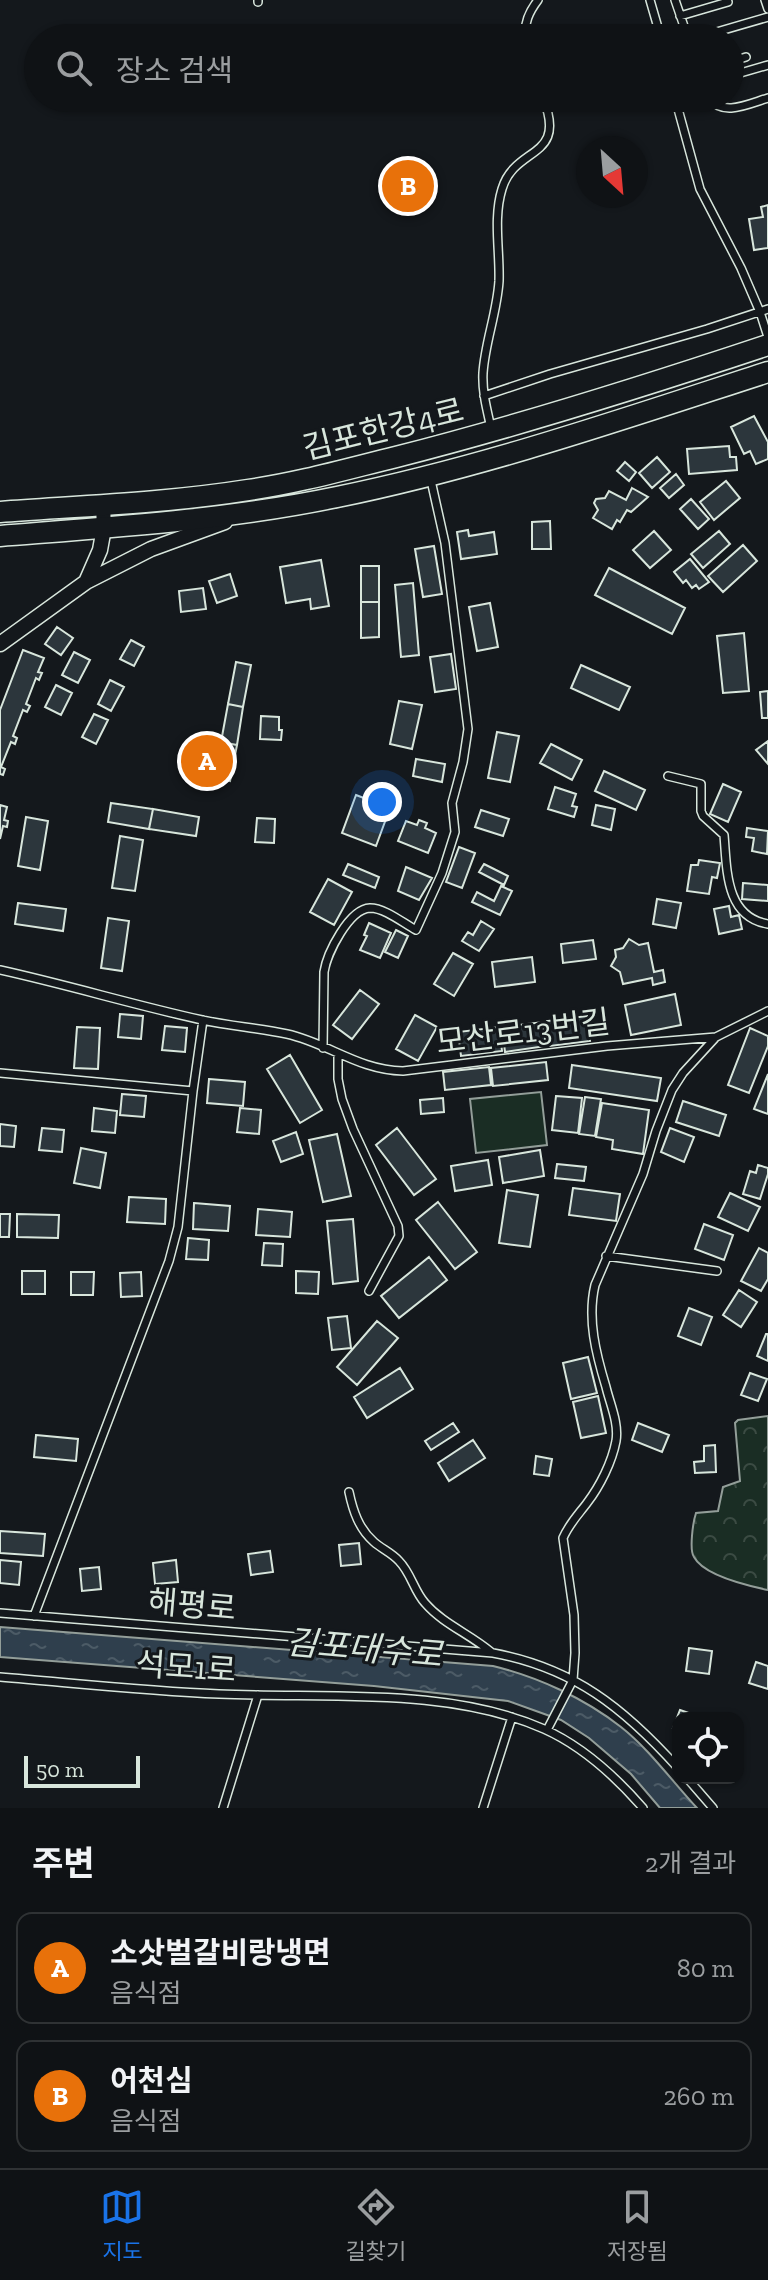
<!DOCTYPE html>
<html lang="ko">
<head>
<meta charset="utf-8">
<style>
	body { margin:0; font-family:"Zilla Slab","Noto Sans KR",serif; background:#181b1e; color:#f1f3f6 }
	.controls { position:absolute; right:24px; bottom:24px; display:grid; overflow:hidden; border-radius:16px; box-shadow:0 2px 6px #0004 }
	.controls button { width:72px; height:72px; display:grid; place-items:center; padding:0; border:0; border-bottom:2px solid #2f3234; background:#0f1215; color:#f1f3f6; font:40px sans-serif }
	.compass { position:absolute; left:576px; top:136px; width:72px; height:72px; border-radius:50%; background:#0f1215; box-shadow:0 2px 6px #0004; rotate:154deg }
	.scale { position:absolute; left:24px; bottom:20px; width:116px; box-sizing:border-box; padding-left:8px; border:4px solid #d8e6dc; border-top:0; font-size:22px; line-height:28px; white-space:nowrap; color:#d8e6dc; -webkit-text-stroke:6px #14181c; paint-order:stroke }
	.you { position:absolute; left:382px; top:802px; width:28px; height:28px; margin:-20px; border:6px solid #fff; border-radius:50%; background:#1a73e8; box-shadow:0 0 0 12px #1a73e833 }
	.badge { display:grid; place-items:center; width:52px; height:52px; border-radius:50%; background:#1a73e8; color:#fff; font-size:26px; font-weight:700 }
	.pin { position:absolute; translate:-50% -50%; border:4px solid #fff; box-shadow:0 2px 8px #0006 }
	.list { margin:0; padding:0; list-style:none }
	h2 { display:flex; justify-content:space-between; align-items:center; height:104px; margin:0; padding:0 32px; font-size:34px }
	h2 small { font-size:26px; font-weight:400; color:#9b9ea0 }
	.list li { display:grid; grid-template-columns:52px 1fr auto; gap:24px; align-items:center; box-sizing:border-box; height:112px; margin:0 16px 16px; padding:0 16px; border:2px solid #2f3234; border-radius:16px }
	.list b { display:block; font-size:30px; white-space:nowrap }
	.list p { margin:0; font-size:26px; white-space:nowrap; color:#9b9ea0 }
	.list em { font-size:26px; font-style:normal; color:#9b9ea0 }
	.icon { flex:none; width:44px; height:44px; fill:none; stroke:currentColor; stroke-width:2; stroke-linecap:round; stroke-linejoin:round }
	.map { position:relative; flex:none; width:768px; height:1808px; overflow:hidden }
	.search { position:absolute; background:#0f1215; box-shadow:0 2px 6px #0004; left:24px; right:24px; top:24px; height:88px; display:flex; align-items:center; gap:20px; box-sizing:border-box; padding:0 28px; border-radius:44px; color:#9b9ea0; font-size:30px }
	.sheet { height:360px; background:#0f1215 }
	nav { display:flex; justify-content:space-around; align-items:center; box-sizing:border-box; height:112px; border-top:2px solid #2f3234; background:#0f1215; font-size:22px; color:#9b9ea0 }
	nav a { display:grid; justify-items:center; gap:4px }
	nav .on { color:#1a73e8 }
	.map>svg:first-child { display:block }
	.forest { fill:url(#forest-crowns); stroke:#939e99; stroke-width:2 }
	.pitch { fill:#1a2d24; stroke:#939e99; stroke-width:2 }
	.water { fill:url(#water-ripples); stroke:#939e99; stroke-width:2 }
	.building { fill:#2c363c; stroke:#d8e6dc; stroke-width:2 }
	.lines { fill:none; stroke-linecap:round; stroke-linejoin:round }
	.lane-casing { stroke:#d8e6dc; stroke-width:10 }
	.street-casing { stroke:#d8e6dc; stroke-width:17 }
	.secondary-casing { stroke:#d8e6dc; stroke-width:23 }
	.lane { stroke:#14181c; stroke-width:7 }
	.street { stroke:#14181c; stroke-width:14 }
	.secondary { stroke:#14181c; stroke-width:20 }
	.labels { text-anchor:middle; stroke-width:6; stroke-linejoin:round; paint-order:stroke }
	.street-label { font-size:32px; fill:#d8e6dc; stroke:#14181c }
	.water-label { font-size:34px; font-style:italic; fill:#d8e6dc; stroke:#14181c }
</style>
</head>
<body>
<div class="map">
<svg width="768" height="1808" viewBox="0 0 768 1808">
	<defs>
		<pattern id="forest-crowns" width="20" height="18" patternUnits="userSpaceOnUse" patternTransform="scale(2)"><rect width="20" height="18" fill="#1a2d24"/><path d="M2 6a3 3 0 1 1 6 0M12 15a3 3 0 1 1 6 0" fill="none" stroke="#3b4b43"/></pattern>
		<pattern id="water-ripples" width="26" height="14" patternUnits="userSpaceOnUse" patternTransform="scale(2)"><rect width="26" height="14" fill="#2f3f4d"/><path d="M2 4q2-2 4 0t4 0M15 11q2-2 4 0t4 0" fill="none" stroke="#4c5b66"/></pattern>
	</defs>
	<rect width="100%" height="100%" fill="#14181c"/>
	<path class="forest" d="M768,1416V1590C749,1586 704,1576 694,1557C689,1550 693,1522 696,1513L718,1511L723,1487L740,1481L735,1423L738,1420Z"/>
	<path class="pitch" d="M541,1092L547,1145L476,1153L470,1099Z"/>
	<path class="water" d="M0,1627L493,1666C538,1677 584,1698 621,1727C649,1749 672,1781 697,1808H660L631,1774L589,1738L561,1720L508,1701L374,1686L0,1657Z"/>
	<path class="building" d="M768,205V248L754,250L749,219L763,217L761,207Z
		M754,416L768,442V459L756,464L750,451L744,454L731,427Z
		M729,446L730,457H736L737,470L689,474L687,449Z
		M657,457L670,472L652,488L639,473Z
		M625,462L636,472L629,481L617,471Z
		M676,474L684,485L669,498L660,488Z
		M726,481L740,498L714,520L700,502Z
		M632,488L648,497L631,512L627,510L620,522L617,520L612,529L593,518L598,510L594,503L596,499L605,498L609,491L626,500Z
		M691,499L709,519L698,529L680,509Z
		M550,521L551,549H532V522Z
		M468,530L469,536L494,532L497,554L461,559L457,532Z
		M654,531L671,550L650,568L633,550Z
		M719,531L730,544L703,568L691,554Z
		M743,545L757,561L723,592L708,576Z
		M434,546L442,594L423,597L415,549Z
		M690,559L709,582L699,589L696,585L692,588L686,580L683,583L674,572Z
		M321,560L329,606L311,609L310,599L286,603L280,567Z
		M361,566H379V602H361Z
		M609,568L685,608L672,634L595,595Z
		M230,574L237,596L217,603L209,581Z
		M413,583L419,655L401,657L395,585Z
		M203,588L206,609L181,612L179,591Z
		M361,602H379V637L361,638Z
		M490,603L498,647L477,651L469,607Z
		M57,627L73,638L61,655L45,644Z
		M744,633L749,691L723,693L717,636Z
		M131,640L144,647L134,666L120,659Z
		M23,650L44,658L38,672L42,673L39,680L36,678L26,704L30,706L27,712L23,710L13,736L17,738L15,744L11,742L1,767L5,769L3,775L0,774V710Z
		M74,652L90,660L78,683L62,675Z
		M451,654L456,689L435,692L430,657Z
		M236,662L251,665L243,707L228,704Z
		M581,665L630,687L619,710L571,688Z
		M110,680L124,687L111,711L98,704Z
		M56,685L72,693L61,715L45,707Z
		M768,691V718H762L760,692Z
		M399,701L422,705L412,749L390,744Z
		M228,704L243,707L237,745L221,742Z
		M94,714L108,720L96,744L82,737Z
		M261,716L279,717V730H282L281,740L260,739Z
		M497,732L519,736L510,782L488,778Z
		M768,741V764L756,750Z
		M221,742L237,745L230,781L215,778Z
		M551,744L582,760L572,780L540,763Z
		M416,759L445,764L442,782L413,776Z
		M604,771L645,790L636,810L595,791Z
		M723,784L741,792L728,822L710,814Z
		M555,787L576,794L572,806L577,807L574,817L548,809Z
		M356,795L390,808L376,846L342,833Z
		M111,803L153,809L149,829L108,822Z
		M0,805L7,807L4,820L8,821L7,827L3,826L0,839Z
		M596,805L615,809L611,830L592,825Z
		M153,809L199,817L196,836L149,829Z
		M481,810L509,819L503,836L475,827Z
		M26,817L48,821L40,870L18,866Z
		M257,818L275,819L274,843L255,842Z
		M419,820L427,823L425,828L436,833L428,853L398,841L406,821L417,825Z
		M747,828L768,831L767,854L752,851L754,838L746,837Z
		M120,836L143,840L135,891L112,888Z
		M459,847L475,853L462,888L446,882Z
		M699,860L720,863L717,878L712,877L709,894L687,891L691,865H698Z
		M348,864L379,877L375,888L343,875Z
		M484,864L508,876L504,885L479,872Z
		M406,867L432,878L419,900L398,891Z
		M328,879L352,892L334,925L310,912Z
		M743,883L768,885V901L742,899Z
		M501,886L512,891L500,915L472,902L477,892L494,901Z
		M657,899L681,903L676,928L653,924Z
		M18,903L66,909L63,931L15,924Z
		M729,906L731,917L739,915L742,929L719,934L714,909Z
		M108,918L129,921L122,971L101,968Z
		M481,921L494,929L479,951L462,941L468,932L473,935Z
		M369,923L391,933L380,958L360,950L367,936L364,935Z
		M396,930L408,936L398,958L385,952Z
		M629,939L639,945L648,943L654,972L663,970L665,982L653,985L652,978L623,984L620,972L611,966L616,957L615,950L623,948Z
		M593,940L596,959L563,963L561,944Z
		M453,953L473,964L454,996L434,984Z
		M532,957L535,982L495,987L492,962Z
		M360,990L379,1004L352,1039L333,1025Z
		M675,994L681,1025L631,1035L625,1005Z
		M120,1014L143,1016L141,1039L118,1037Z
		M415,1015L437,1027L418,1061L396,1049Z
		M587,1016L590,1041L550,1046L547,1021Z
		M543,1022L546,1046L505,1052L502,1027Z
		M165,1026L187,1028L185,1052L162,1050Z
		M77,1027L100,1028L98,1069L74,1068Z
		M499,1027L502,1051L461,1056L458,1032Z
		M750,1028L768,1036V1046L749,1093L728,1085Z
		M290,1055L322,1110L300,1123L267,1069Z
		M546,1062L548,1080L493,1086L491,1068Z
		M572,1065L661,1078L657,1101L569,1088Z
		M489,1067L491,1085L445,1090L443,1072Z
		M768,1074V1114L754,1109Z
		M209,1079L245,1082L243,1106L207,1103Z
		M122,1094L146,1096L144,1117L120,1115Z
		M556,1096L582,1098L578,1133L552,1130Z
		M585,1097L601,1099L595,1136L579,1134Z
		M443,1098L444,1112L421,1114L420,1100Z
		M683,1101L726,1115L719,1136L676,1122Z
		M602,1103L649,1110L643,1154L612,1149L613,1140L596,1137Z
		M94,1108L117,1111L115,1133L92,1131Z
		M240,1108L261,1110L259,1134L237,1132Z
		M0,1124L16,1126L14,1147L0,1146Z
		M42,1128L64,1130L62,1152L39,1150Z
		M397,1128L436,1179L414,1195L376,1145Z
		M670,1128L694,1137L684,1162L661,1152Z
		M296,1132L303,1154L281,1162L273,1141Z
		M337,1134L351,1196L323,1202L309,1140Z
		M81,1148L106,1153L100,1188L74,1183Z
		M540,1150L544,1176L503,1183L499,1157Z
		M488,1160L492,1185L455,1191L451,1166Z
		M557,1164L586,1167L584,1181L555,1178Z
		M758,1165L768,1168V1174L760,1199L743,1194L750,1171L756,1173Z
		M573,1188L620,1194L616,1221L569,1215Z
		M507,1190L538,1195L530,1247L499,1243Z
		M730,1193L760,1207L748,1231L718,1217Z
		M129,1197L166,1199L165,1224L127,1222Z
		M438,1202L477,1252L455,1269L416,1220Z
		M194,1203L230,1206L228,1231L193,1229Z
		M258,1209L292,1212L290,1237L256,1235Z
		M0,1214H10L9,1237H0Z
		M17,1214L59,1215L58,1238L17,1237Z
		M353,1219L358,1281L333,1284L327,1221Z
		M704,1224L733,1235L724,1260L695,1249Z
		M188,1238L209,1240L208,1260L186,1259Z
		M264,1243L283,1244L282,1266L262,1265Z
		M759,1248L768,1253V1279L761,1291L741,1281Z
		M429,1257L447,1280L399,1318L381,1296Z
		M22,1271H45V1294H22Z
		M296,1271L319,1272L318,1294L296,1293Z
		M71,1272H94L93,1295H71Z
		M141,1272L142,1296L121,1297L120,1273Z
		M739,1290L757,1302L741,1327L723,1315Z
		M689,1308L712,1317L701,1345L678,1336Z
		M347,1316L351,1348L332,1350L328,1318Z
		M377,1321L398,1338L357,1385L337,1367Z
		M766,1334H768V1361L757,1356Z
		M588,1357L597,1393L571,1399L563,1363Z
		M400,1368L413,1389L367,1418L354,1397Z
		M750,1373L767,1379L758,1401L741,1395Z
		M598,1396L606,1433L581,1438L573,1402Z
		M453,1423L459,1432L431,1450L425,1441Z
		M638,1423L669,1435L662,1452L632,1440Z
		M36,1435L78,1439L76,1461L34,1457Z
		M473,1440L485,1458L449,1481L438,1463Z
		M715,1445L716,1472L695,1473L694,1462L704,1461V1446Z
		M536,1456L552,1459L549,1476L534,1474Z
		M0,1531L45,1534L43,1556L0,1553Z
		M359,1543L361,1564L341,1566L339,1545Z
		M270,1551L273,1572L251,1575L248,1554Z
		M0,1560L21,1562L19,1585L0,1583Z
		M176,1560L178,1582L155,1584L153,1563Z
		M99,1567L101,1589L82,1591L80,1569Z
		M689,1648L712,1651L709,1674L686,1671Z
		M756,1662L768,1666V1689L749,1683Z
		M680,1710L703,1718H678V1730L673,1728Z"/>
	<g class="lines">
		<g class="lane-casing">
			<path id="lane" d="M650,0L661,38
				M675,0L688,38
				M765,0L768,9
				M258,2V0
				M680,16L728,2
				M525,38C524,23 529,12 538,0
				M696,38L768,17
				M730,62L746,57
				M737,74L768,65
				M675,98L700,189L741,268L760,312L768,337
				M709,98C723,117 748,104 768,98
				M484,396L550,374L707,329L768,309
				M491,428C487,410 482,392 483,373C485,342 497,313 499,281C500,251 493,218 502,189C515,145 568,160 543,98
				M668,776L701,784V811L703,816L724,835C727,869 725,917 768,924
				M0,970C68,985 134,1005 202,1020C230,1026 259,1028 287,1034C328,1043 358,1070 403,1071L607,1046L716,1037
				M323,1048L324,972C327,953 349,909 370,908C385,908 403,923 416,930L442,873L455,832L452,803L463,762L468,729L445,543L430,476
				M338,1054V1079L342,1099L353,1129L398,1226L399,1236L369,1291
				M0,1073L193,1091L203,1020
				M606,1256L717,1271
				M349,1492C353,1511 359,1529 374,1542C382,1549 392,1553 399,1561C411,1573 414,1591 425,1603C443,1624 470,1634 491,1652
				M0,1613L493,1653C574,1668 624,1708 678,1768
				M34,1616L169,1261L178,1227L193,1091
				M0,1677C73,1683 146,1691 219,1694C323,1699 447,1686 544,1729C582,1746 616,1777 643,1808
				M547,1730L573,1680L575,1653L574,1615L563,1538C569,1524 578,1515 587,1503C600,1486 612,1462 616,1441C619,1423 610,1404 606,1387C596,1354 587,1319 595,1285L643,1174L656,1131L672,1090L683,1073L716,1037L768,1011
				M687,1778L713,1808
				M223,1808L258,1695
				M483,1808L512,1717"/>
		</g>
		<g class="street-casing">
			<path id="street" d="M86,582L151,549L225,522
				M0,644L86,582L100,550L104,528L103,505"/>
		</g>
		<g class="secondary-casing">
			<path id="secondary" d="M0,512C82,506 166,503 248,490C298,483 347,469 396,457C522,425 645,386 768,345
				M0,536C113,527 226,520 337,497C484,467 626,418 768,372"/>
		</g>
		<use href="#lane" class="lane"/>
		<use href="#street" class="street"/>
		<use href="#secondary" class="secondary"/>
	</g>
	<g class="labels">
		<g class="street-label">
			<text transform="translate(383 429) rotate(-14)" y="11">김포한강4로</text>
			<text transform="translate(523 1032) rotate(-7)" y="11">모산로13번길</text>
			<text transform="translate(192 1605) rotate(5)" y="11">해평로</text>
			<text transform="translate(186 1667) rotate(4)" y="11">석모1로</text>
		</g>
		<g class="water-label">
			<text transform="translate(364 1648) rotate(5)" y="12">김포대수로</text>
		</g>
	</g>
</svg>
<div class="controls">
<button><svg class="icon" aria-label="locate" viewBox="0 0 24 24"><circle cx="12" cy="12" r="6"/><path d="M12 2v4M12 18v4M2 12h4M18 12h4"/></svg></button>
</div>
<svg class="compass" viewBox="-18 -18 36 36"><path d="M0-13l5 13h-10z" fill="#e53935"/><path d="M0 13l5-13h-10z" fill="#9b9ea0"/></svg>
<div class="scale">50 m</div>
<div class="you"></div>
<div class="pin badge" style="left:207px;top:761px;background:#e8710a">A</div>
<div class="pin badge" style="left:408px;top:186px;background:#e8710a">B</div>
<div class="search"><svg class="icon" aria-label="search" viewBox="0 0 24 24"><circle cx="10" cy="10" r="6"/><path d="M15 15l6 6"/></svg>장소 검색</div>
</div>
<section class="sheet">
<h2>주변<small>2개 결과</small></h2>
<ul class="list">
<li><span class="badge" style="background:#e8710a">A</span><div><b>소삿벌갈비랑냉면</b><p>음식점</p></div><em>80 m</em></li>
<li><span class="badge" style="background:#e8710a">B</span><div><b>어천심</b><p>음식점</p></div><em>260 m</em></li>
</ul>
</section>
<nav>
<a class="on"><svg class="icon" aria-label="map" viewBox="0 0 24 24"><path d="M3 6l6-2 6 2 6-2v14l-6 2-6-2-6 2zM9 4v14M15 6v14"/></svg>지도</a>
<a><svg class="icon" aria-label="directions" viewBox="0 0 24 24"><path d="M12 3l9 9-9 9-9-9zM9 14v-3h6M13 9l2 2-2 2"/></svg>길찾기</a>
<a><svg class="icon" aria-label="saved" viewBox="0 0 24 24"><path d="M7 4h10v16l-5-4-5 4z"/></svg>저장됨</a>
</nav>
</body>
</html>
